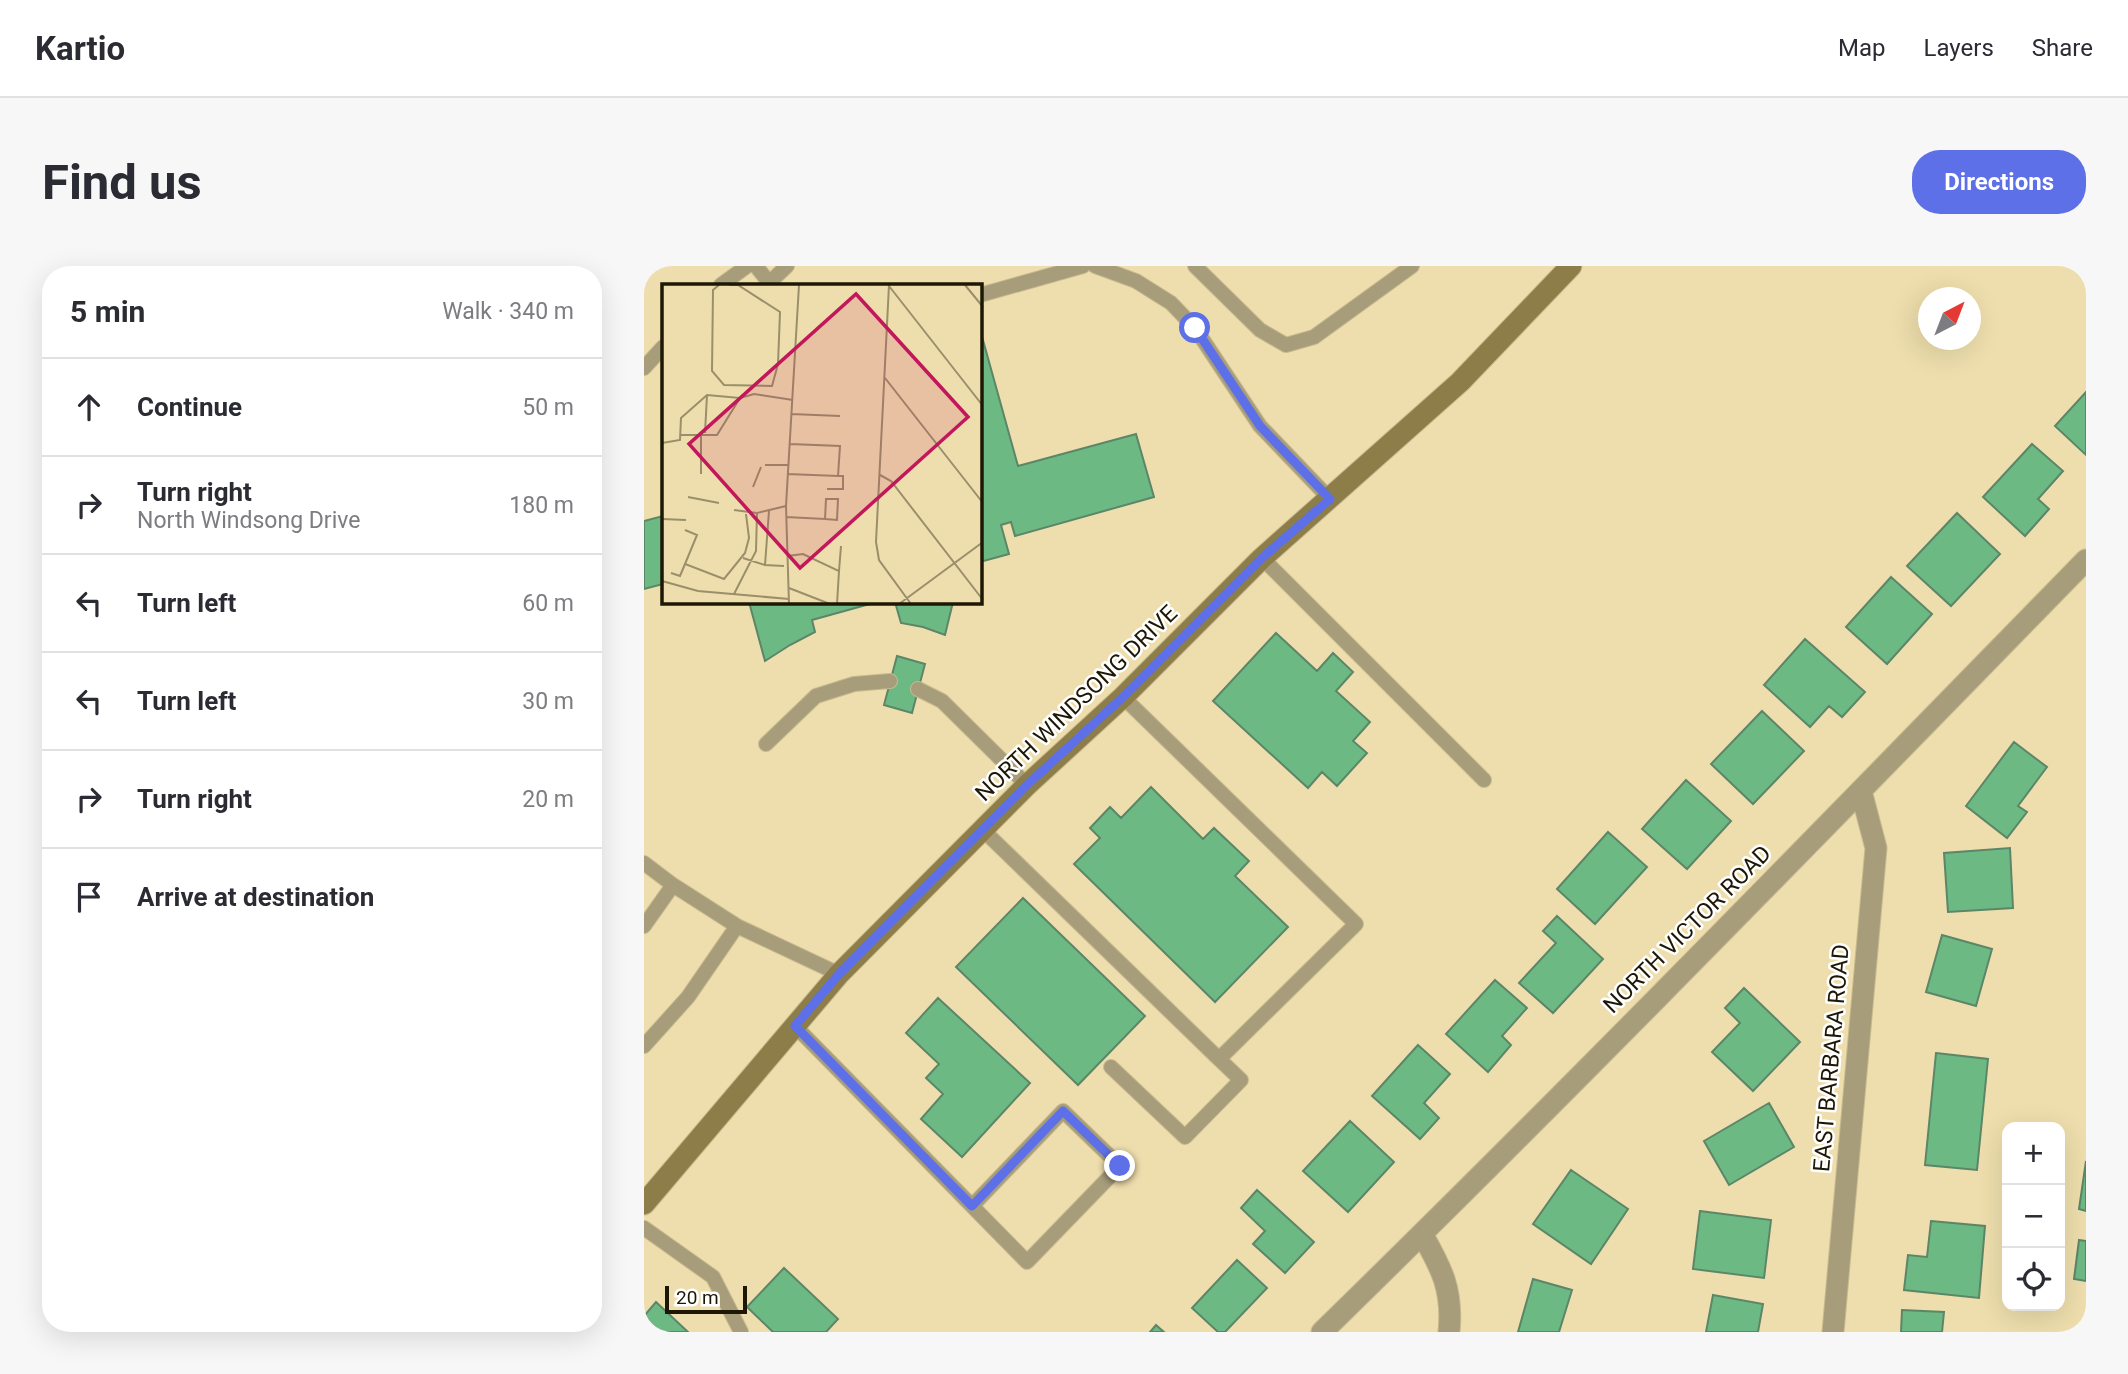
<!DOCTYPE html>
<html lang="en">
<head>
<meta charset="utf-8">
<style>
	body { margin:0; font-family:Roboto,sans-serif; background:#f7f7f7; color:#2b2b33 }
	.controls { position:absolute; right:21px; bottom:21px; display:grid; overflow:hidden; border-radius:14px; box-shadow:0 7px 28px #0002 }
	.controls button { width:63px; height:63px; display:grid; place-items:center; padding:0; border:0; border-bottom:2px solid #e1e1e2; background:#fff; color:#2b2b33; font:35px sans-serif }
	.compass { position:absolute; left:1274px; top:21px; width:63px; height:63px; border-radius:50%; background:#fff; box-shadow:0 7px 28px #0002; rotate:42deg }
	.scale { position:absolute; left:21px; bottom:18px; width:82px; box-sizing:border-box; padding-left:7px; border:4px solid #1d1805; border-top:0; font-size:19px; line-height:24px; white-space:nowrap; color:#1d1805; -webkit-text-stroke:5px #fff; paint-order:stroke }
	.stop { position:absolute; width:21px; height:21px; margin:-16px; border:5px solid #5d70e7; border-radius:50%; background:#fff }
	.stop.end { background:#5d70e7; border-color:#fff; box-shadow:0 2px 7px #0008 }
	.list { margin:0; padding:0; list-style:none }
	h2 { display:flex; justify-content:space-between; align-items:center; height:91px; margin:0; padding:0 28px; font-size:30px }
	h2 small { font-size:23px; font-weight:400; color:#7c7c81 }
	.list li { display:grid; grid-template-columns:46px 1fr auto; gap:21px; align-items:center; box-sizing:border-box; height:98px; padding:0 28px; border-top:2px solid #e1e1e2 }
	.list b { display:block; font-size:26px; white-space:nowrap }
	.list p { margin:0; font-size:23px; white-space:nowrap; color:#7c7c81 }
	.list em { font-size:23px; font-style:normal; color:#7c7c81 }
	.icon { flex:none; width:38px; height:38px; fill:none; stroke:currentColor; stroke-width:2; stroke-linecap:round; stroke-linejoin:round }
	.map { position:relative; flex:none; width:1442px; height:1066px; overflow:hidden; border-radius:28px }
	header { display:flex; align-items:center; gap:42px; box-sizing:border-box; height:98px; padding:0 35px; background:#fff; border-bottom:2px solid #e1e1e2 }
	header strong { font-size:33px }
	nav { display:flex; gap:38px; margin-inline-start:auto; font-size:24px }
	.intro { display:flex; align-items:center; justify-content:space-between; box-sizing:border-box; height:168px; padding:0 42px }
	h1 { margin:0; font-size:49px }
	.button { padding:18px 32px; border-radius:28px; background:#5d70e7; color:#fff; font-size:24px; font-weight:700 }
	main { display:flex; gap:42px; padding:0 42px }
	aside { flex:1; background:#fff; border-radius:28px; box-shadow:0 7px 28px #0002 }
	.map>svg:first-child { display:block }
	.building { fill:#6db984; stroke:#5c8668; stroke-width:2 }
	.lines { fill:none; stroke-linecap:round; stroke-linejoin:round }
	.lane-casing { stroke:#c8ba8f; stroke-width:16 }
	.street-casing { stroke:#c8ba8f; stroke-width:23 }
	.secondary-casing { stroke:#c8ba8f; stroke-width:23 }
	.lane { stroke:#a79d7b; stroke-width:14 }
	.street { stroke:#a79d7b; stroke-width:21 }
	.secondary { stroke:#8d7d49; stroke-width:21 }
	.route { stroke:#5d70e7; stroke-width:9 }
	.labels { text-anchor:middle; stroke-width:5; stroke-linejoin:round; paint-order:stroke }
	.street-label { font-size:23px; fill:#1d1805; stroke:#fff }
	.inset-road { fill:none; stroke:#9a8f6a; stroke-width:2 }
	.view { fill:#c2185b; fill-opacity:0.15; stroke:#c2185b; stroke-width:3.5 }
	.inset-edge { fill:none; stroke:#1d1805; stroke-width:3.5 }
</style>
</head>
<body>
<header>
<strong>Kartio</strong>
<nav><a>Map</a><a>Layers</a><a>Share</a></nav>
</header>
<div class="intro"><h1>Find us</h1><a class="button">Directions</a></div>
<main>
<aside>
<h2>5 min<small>Walk · 340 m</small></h2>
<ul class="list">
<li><svg class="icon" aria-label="ahead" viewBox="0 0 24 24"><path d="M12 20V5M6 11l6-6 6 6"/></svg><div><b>Continue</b></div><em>50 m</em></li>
<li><svg class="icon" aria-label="right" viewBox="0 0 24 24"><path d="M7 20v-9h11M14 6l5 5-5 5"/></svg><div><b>Turn right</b><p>North Windsong Drive</p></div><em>180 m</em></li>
<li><svg class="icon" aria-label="left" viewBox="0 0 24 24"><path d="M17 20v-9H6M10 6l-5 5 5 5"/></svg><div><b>Turn left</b></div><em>60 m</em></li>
<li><svg class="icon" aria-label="left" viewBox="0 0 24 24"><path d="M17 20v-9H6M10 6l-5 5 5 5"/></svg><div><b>Turn left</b></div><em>30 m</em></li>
<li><svg class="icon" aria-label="right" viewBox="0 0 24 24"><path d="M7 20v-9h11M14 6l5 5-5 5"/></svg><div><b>Turn right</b></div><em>20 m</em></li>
<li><svg class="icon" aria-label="arrive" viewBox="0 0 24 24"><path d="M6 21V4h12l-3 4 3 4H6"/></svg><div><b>Arrive at destination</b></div></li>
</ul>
</aside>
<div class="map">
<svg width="1442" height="1066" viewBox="0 0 1442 1066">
	<rect width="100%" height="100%" fill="#eedead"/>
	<path class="building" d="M337,67L374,200L492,168L510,231L371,270L367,256L357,259L365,288L336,296Z
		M1442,126V189L1411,160Z
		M1388,178L1419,205L1394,233L1405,243L1381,270L1339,231Z
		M1313,247L1356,288L1307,340L1263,300Z
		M19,250V318L0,323V255Z
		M1247,311L1288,348L1243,398L1202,361Z
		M105,336H233L168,354L171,366L146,379L121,395Z
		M251,336H309L301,369L279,361L257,357Z
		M632,367L673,405L689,387L709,406L692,425L726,456L709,475L723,487L693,520L678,506L664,522L569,435Z
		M1161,373L1221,426L1198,451L1185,440L1166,461L1120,419Z
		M253,390L281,398L268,447L240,439Z
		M1118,445L1160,485L1109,538L1067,498Z
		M1370,476L1403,501L1374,540L1383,546L1363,572L1322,540Z
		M1042,514L1087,555L1043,603L998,563Z
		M507,521L559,573L570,562L605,595L591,610L644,661L571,736L430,598L456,572L446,562L466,541L477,552Z
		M964,566L1003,601L951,658L913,623Z
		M1366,582L1369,642L1304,646L1300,587Z
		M379,632L501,750L434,819L312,701Z
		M913,650L959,693L909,747L875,717L912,677L899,665Z
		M1298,669L1348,683L1332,740L1282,726Z
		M851,714L883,742L858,770L867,779L844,806L802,768Z
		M1100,722L1156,776L1109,825L1068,786L1096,757L1081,742Z
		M294,732L386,817L318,891L277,853L299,828L282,812L295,798L262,767Z
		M774,779L806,808L780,837L795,852L776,873L728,830Z
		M1292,787L1344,793L1333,904L1281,899Z
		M1125,837L1150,881L1085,919L1060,875Z
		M706,855L750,896L704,946L659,905Z
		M1442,895V945L1435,943Z
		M927,904L984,943L947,998L889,958Z
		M613,924L670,976L641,1007L609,978L621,965L597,942Z
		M1056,945L1127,954L1120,1012L1049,1003Z
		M1287,955L1341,960L1335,1032L1260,1024L1264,989L1283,991Z
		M1435,974L1442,975V1015L1430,1013Z
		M593,994L623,1022L581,1066H574L548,1042Z
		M140,1002L194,1053L182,1066H129L103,1041Z
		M889,1013L928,1024L915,1066H874Z
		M1069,1029L1119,1038L1114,1066H1062Z
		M12,1036L44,1066H0V1050Z
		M1258,1044L1300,1046L1298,1066H1257Z
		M512,1059L520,1066H506Z"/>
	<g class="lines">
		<g class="lane-casing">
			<path id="lane" d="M112,0L127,19
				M451,0L492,15L527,37L551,62L616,160L686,233
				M551,0L616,64L642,79L670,71L768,0
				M125,17L143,0
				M77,19L103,0
				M336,29L439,0
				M0,102L19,81
				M618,292L840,514
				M274,423L298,435L383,519
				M122,478L172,430L210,418L246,415
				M339,564L575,793L712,658L479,431
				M0,597L29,619
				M0,660L29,619L93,660L195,708
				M151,760L328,940L419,845L476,900L383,996L328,940
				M0,780L44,731L93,660
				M467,801L541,871L597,814L575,793
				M0,962L69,1011L97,1066"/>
		</g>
		<g class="street-casing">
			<path id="street" d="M778,968C798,1003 809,1024 805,1066
				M678,1066C937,813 1189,553 1442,294
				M1189,1066L1232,582L1217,525"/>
		</g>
		<g class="secondary-casing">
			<path id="secondary" d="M0,938L195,708L383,519L479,431L618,292L816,116L927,0"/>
		</g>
		<use href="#lane" class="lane"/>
		<use href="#street" class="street"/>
		<use href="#secondary" class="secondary"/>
	</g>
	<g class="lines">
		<path class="route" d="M476,900L419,845L328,940L151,760L195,708L383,519L479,431L618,292L686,233L616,160L551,62"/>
	</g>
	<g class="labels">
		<g class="street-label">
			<text transform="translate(432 437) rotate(-44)" y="8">NORTH WINDSONG DRIVE</text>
			<text transform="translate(1043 663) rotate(-45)" y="8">NORTH VICTOR ROAD</text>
			<text transform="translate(1187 792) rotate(-85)" y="8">EAST BARBARA ROAD</text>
		</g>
	</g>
	<g transform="translate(18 18)">
		<rect width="320" height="320" fill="#eedead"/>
		<path class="inset-road" d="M57,1L51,6L50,87L62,101L110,102L116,80L118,28L76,1H67M227,1L214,258L217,276L249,320M303,1L321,23M227,2L321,122M223,94L321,219M129,130L178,132M39,149V190M43,149L45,111M18,151H55L78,114M0,159L18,156L19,134L45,111L78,114L92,110L131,116M103,181H126M125,190L176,192L178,162L128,160M218,191L229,197L321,316M91,203L99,183M165,205H181V192H176M26,213L57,219M72,226L95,229M107,227L103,281L122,282M124,233L163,235L164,215H176L175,236L163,235M0,235L24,236M23,246L35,251L23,280L62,295L83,269L87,254L84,230M125,272L141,270L177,287L175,320M81,274L103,281M177,287L179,262M9,289L18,292L23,280M0,297L36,307L127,315M127,304L168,320M72,310L94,267L95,229L124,222M127,320L124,222L137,1M237,320L321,258"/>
		<path class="view" d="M194,10L306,133L138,284L27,160Z"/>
		<rect width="320" height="320" class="inset-edge"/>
	</g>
</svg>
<div class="controls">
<button>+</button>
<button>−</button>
<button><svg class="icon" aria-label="locate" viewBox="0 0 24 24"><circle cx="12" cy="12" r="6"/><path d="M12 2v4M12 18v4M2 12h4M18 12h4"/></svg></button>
</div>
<svg class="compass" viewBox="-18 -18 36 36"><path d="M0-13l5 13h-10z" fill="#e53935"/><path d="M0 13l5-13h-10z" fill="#7c7c81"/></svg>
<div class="scale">20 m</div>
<div class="stop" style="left:551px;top:62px"></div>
<div class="stop end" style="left:476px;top:900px"></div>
</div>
</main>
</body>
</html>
